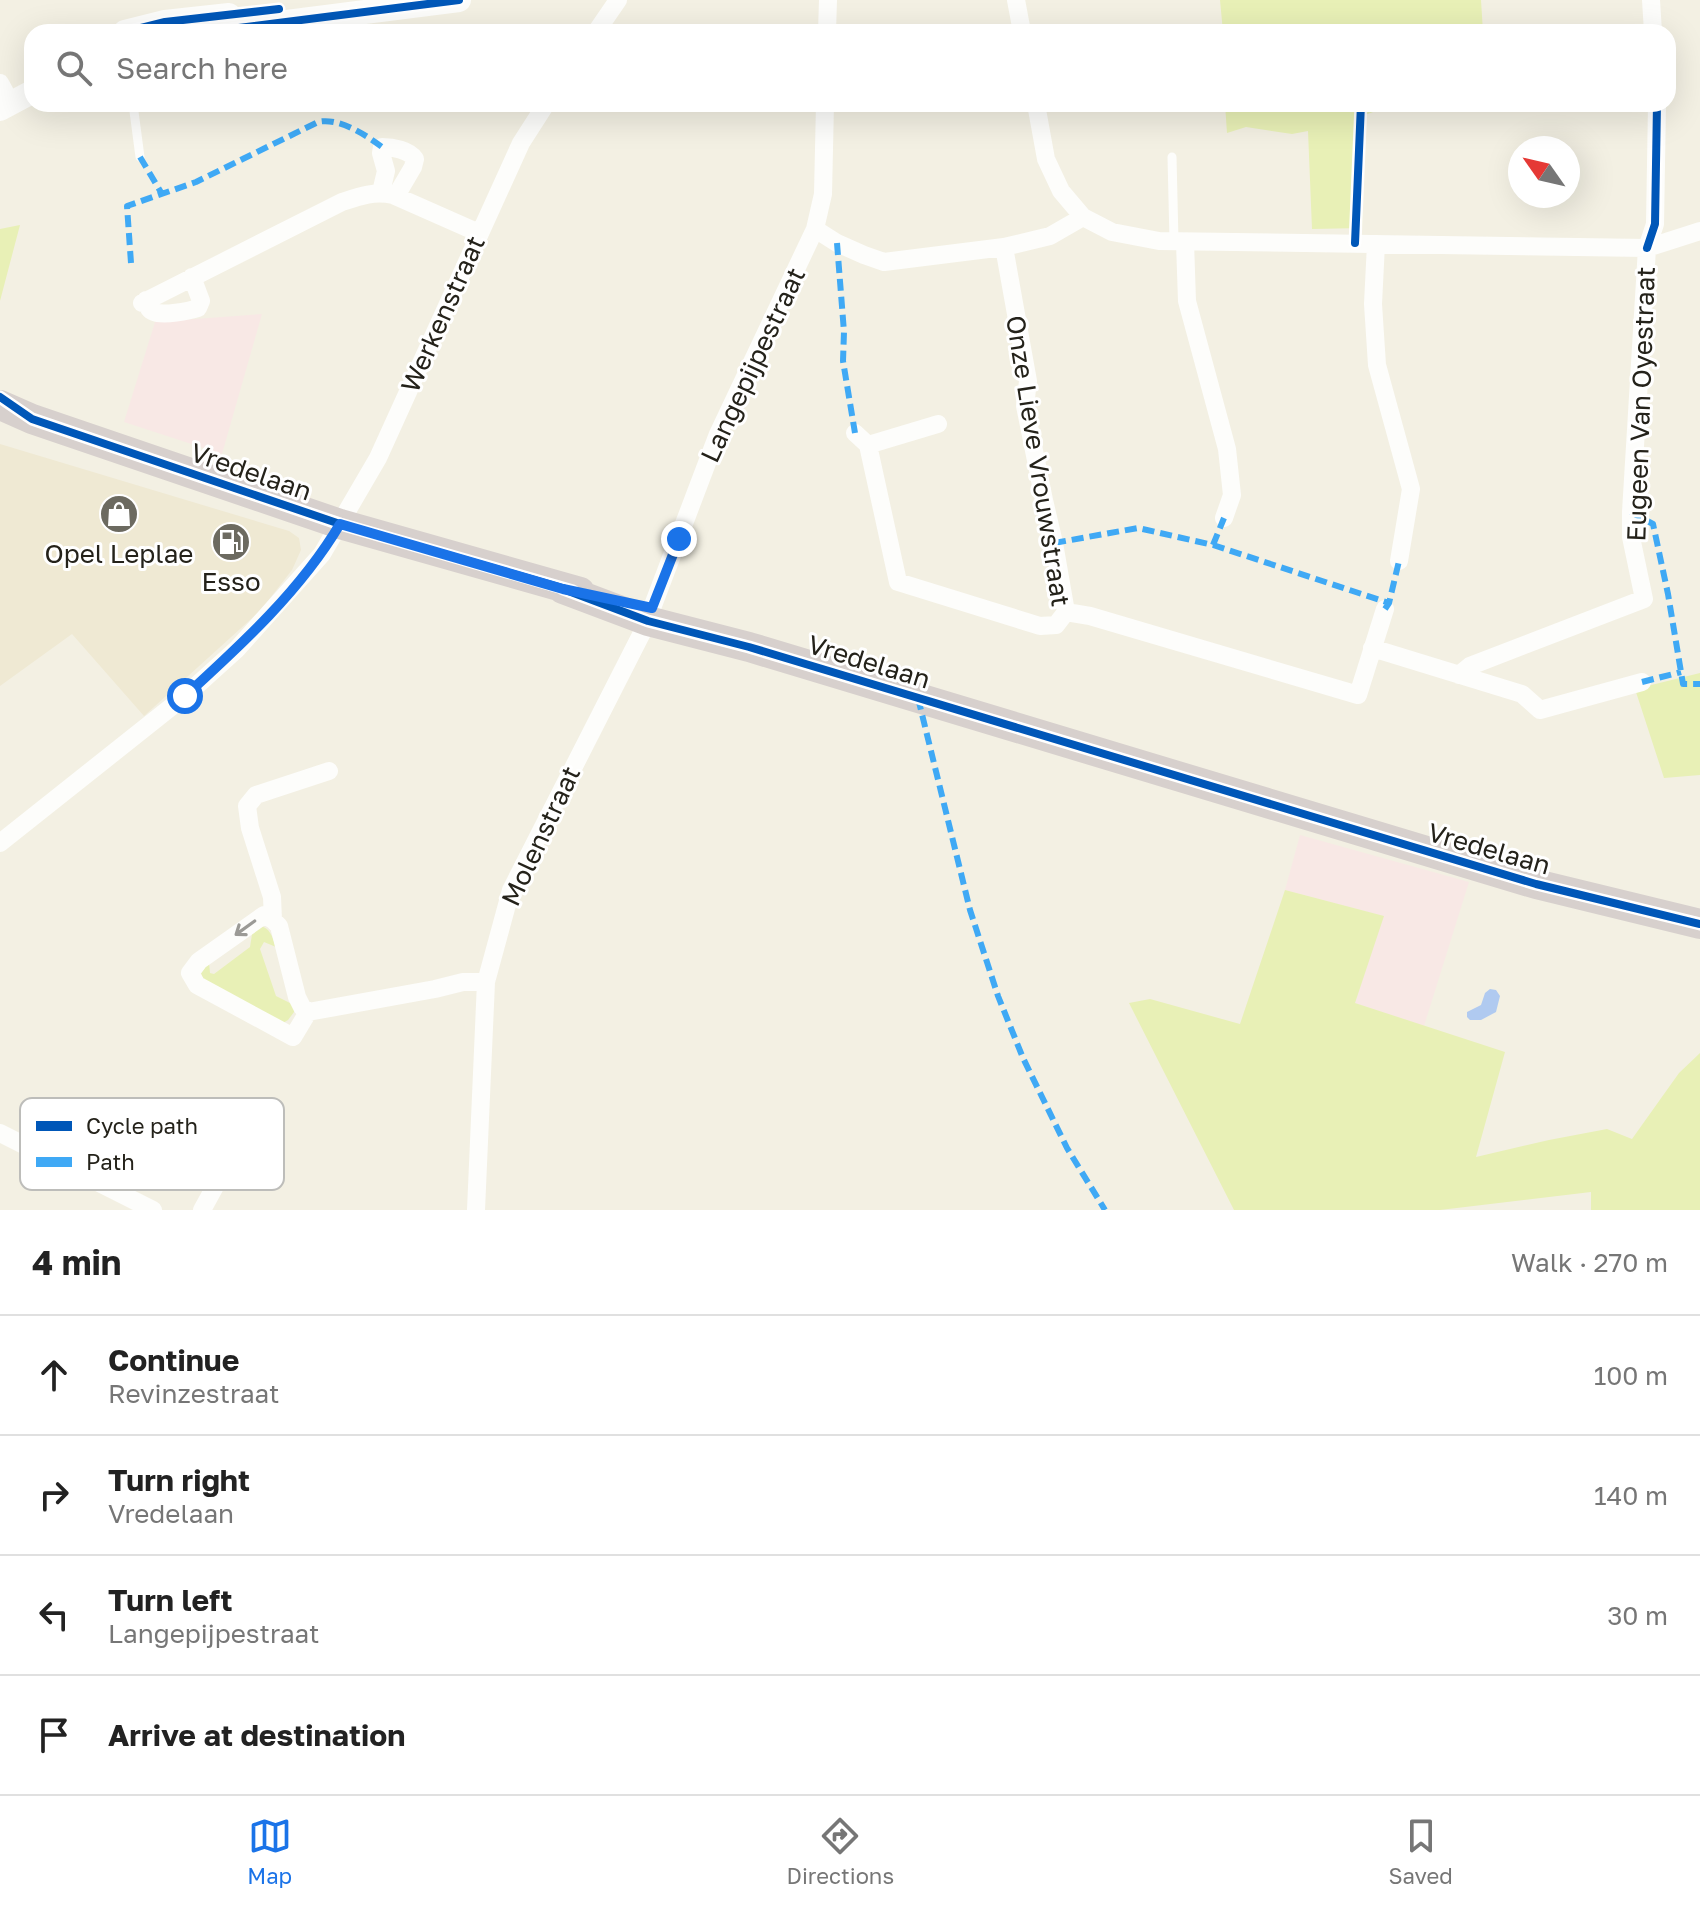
<!DOCTYPE html>
<html lang="en">
<head>
<meta charset="utf-8">
<style>
	body { margin:0; font-family:"Golos Text",sans-serif; background:#f2f2f2; color:#222 }
	.compass { position:absolute; left:1508px; top:136px; width:72px; height:72px; border-radius:50%; background:#fff; box-shadow:0 8px 32px #0002; rotate:304deg }
	.stop { position:absolute; width:24px; height:24px; margin:-18px; border:6px solid #1a73e8; border-radius:50%; background:#fff }
	.stop.end { background:#1a73e8; border-color:#fff; box-shadow:0 2px 8px #0008 }
	.list { margin:0; padding:0; list-style:none }
	h2 { display:flex; justify-content:space-between; align-items:center; height:104px; margin:0; padding:0 32px; font-size:34px }
	h2 small { font-size:26px; font-weight:400; color:#767676 }
	.list li { display:grid; grid-template-columns:52px 1fr auto; gap:24px; align-items:center; box-sizing:border-box; height:120px; padding:0 32px; border-top:2px solid #e0e0e0 }
	.list b { display:block; font-size:30px; white-space:nowrap }
	.list p { margin:0; font-size:26px; white-space:nowrap; color:#767676 }
	.list em { font-size:26px; font-style:normal; color:#767676 }
	.icon { flex:none; width:44px; height:44px; fill:none; stroke:currentColor; stroke-width:2; stroke-linecap:round; stroke-linejoin:round }
	.map { position:relative; flex:none; width:1700px; height:1210px; overflow:hidden }
	.search { position:absolute; background:#fff; box-shadow:0 8px 32px #0002; left:24px; right:24px; top:24px; height:88px; display:flex; align-items:center; gap:20px; box-sizing:border-box; padding:0 28px; border-radius:24px; color:#767676; font-size:30px }
	.sheet { height:584px; background:#fff }
	nav { display:flex; justify-content:space-around; align-items:center; box-sizing:border-box; height:112px; border-top:2px solid #e0e0e0; background:#fff; font-size:22px; color:#767676 }
	nav a { display:grid; justify-items:center; gap:4px }
	nav .on { color:#1a73e8 }
	.map>svg:first-child { display:block }
	.commercial { fill:#f8e8e5 }
	.built { fill:#efe9d3 }
	.green { fill:#e8f0b6 }
	.water { fill:#b0caf0 }
	.lines { fill:none; stroke-linecap:round; stroke-linejoin:round }
	.service { stroke:#fdfdfb; stroke-width:9 }
	.minor { stroke:#fdfdfb; stroke-width:18 }
	.tertiary { stroke:#fdfdfb; stroke-width:24 }
	.primary { stroke:#d7d0cd; stroke-width:30 }
	.quiet { stroke:#3fa9f5; stroke-width:6; stroke-dasharray:12 6; stroke-linecap:butt }
	.cycleway-casing { stroke:#fff; stroke-width:13 }
	.cycleway { stroke:#0057b8; stroke-width:8 }
	.oneway { stroke:#9b9a96 }
	.route { stroke:#1a73e8; stroke-width:10 }
	.labels { text-anchor:middle; stroke-width:6; stroke-linejoin:round; paint-order:stroke }
	.street-label { font-size:26px; fill:#24221a; stroke:#fff }
	.poi-label { font-size:26px; fill:#24221a; stroke:#fff }
	.key { fill:#fff; stroke:#bdbdba; stroke-width:2 }
	.key-label { font-size:22px; fill:#24221a }
</style>
</head>
<body>
<div class="map">
<svg width="1700" height="1210" viewBox="0 0 1700 1210">
	<rect width="100%" height="100%" fill="#f3f0e3"/>
	<path class="commercial" d="M262,314L222,454L124,422L155,322Z
		M1300,835L1469,882L1424,1026L1355,1003L1383,916L1285,890Z"/>
	<path class="built" d="M0,444L289,531L299,538L301,550L292,570L260,611L144,716L72,634L0,686Z"/>
	<path class="green" d="M1220,0H1481L1483,32H1223Z
		M1225,104H1382L1373,112L1365,115L1362,228L1312,229L1308,131L1292,134L1246,127L1227,133Z
		M20,225L0,301V229Z
		M1700,673V775L1664,778L1635,689Z
		M1285,890L1384,916L1355,1003L1505,1052L1476,1157L1549,1140L1607,1129L1632,1139L1679,1073L1700,1053V1210H1591V1192L1440,1210H1234L1129,1003L1150,999L1240,1024Z
		M259,925C271,929 272,936 276,947L264,942L260,949L276,996L294,1005V1012L288,1020L283,1023L203,980L201,973L209,962L210,973L214,974L250,947L253,928Z"/>
	<path class="water" d="M1490,989L1496,990L1500,996L1496,1012L1481,1020H1470L1467,1017V1012L1481,1005L1485,993Z"/>
	<g class="lines">
		<path class="service" d="M133,104L140,157
			M1172,157L1174,241"/>
		<path class="minor" d="M1016,0L1022,32
			M1651,0L1653,32
			M596,32L618,0
			M827,32L828,0
			M0,83L11,103
			M1036,104L1046,159L1061,191L1083,217L1112,232L1159,241L1647,248L1700,231
			M381,192L386,171L381,153L382,147C393,147 409,150 415,159L413,167L396,196
			M815,229L837,243L864,255L884,262L1004,247L1050,236L1083,217
			M1185,242L1187,301L1227,449L1232,495L1224,518
			M1376,244L1373,304L1377,365L1411,489L1399,561
			M146,300C148,306 148,310 154,312C163,316 189,311 198,308L201,301L192,277
			M142,303L342,202C360,196 374,191 393,195L479,233
			M855,433L868,445L898,582L1040,626L1056,625L1066,612L1054,543L1044,500L1025,406L1028,381L1004,247
			M868,445L938,424
			M652,608L718,434L815,229L823,194L825,104
			M1066,612L1090,616L1358,695L1385,609
			M1372,648L1522,694L1540,710L1642,682
			M1459,675L1470,666L1644,599L1631,537V512L1647,248L1655,224L1657,104
			M0,843L185,696L237,649L322,554L378,458L521,143L546,104
			M273,920L272,897L250,828L247,806L256,795L329,771
			M308,1012L302,1007L297,997L279,926L273,920L264,915L199,961L190,973L197,985L293,1037L308,1012L435,989L463,982H486
			M0,1133L153,1210
			M202,1210L229,1161L235,1142L252,1112
			M476,1210L486,982L511,890L648,621"/>
		<path class="tertiary" d="M125,32L165,22L229,15
			M207,32L459,0
			M0,109L32,92"/>
		<path class="primary" d="M0,405L32,419L340,524L580,592
			M563,589L648,621L749,647L1536,884L1700,924"/>
		<path class="quiet" d="M140,157L162,194
			M837,243L844,332L843,361L855,433
			M131,263L127,206L196,182L318,122C338,117 366,135 382,147
			M1631,512L1653,524L1668,594L1683,684H1700
			M1054,543L1138,528L1213,545L1389,603
			M1213,545L1224,518
			M1385,609L1389,603L1399,561
			M1642,682L1681,672
			M918,698L970,910L998,996L1023,1058L1067,1148L1105,1210"/>
		<g class="cycleway-casing">
			<path id="cycleway" d="M125,32L165,22L279,9
				M207,32L459,0
				M1355,243L1361,104
				M1647,248L1655,224L1657,104
				M0,397L32,419L340,524L573,591
				M563,589L648,621L749,647L1536,884L1700,924"/>
		</g>
		<use href="#cycleway" class="cycleway"/>
	</g>
	<defs><path id="oneway-shaft" d="M-6 0H5M1.5-3L5.5 0L1.5 3" fill="none" stroke-width="1.6" stroke-linecap="round" stroke-linejoin="round" transform="scale(2)"/></defs>
	<use class="oneway" href="#oneway-shaft" transform="translate(245 928) rotate(144)"/>
	<g class="lines">
		<path class="route" d="M185,696C242,644 301,590 340,524L563,589L652,608L679,539"/>
	</g>
	<defs>
		<g id="shop-disc" transform="scale(2)"><circle r="9.5" fill="#6c6a60" stroke="#fff"/><path d="M-5-2.5h2.3a2.7 3.5 0 0 1 5.4 0H5L5.5 6h-11ZM-1.5-2.5h3a1.5 2.3 0 0 0-3 0Z" fill="#fff"/></g>
		<g id="fuel-disc" transform="scale(2)"><circle r="9.5" fill="#6c6a60" stroke="#fff"/><path d="M-5.5-6h7V0h2V4h1.3V-2.5L3-4.5l.8-.8L6-3V5H2.5V1h-1V6h-7ZM-4.2-4.7v3.2H.2V-4.7Z" fill="#fff"/></g>
	</defs>
	<g fill-rule="evenodd">
		<use href="#shop-disc" x="119" y="514"/>
		<use href="#fuel-disc" x="231" y="542"/>
	</g>
	<g class="labels">
		<g class="street-label">
			<text transform="translate(443 314) rotate(-66)" y="9">Werkenstraat</text>
			<text transform="translate(753 365) rotate(-65)" y="9">Langepijpestraat</text>
			<text transform="translate(1641 404) rotate(-88)" y="9">Eugeen Van Oyestraat</text>
			<text transform="translate(1038 461) rotate(81)" y="9">Onze Lieve Vrouwstraat</text>
			<text transform="translate(251 472) rotate(19)" y="9">Vredelaan</text>
			<text transform="translate(869 662) rotate(17)" y="9">Vredelaan</text>
			<text transform="translate(541 836) rotate(-65)" y="9">Molenstraat</text>
			<text transform="translate(1489 849) rotate(16)" y="9">Vredelaan</text>
		</g>
		<g class="poi-label">
			<text x="119" y="563">Opel Leplae</text>
			<text x="231" y="591">Esso</text>
		</g>
	</g>
	<rect x="20" y="1098" width="264" height="92" rx="12" class="key"/>
	<rect x="36" y="1121" width="36" height="10" fill="#0057b8"/>
	<rect x="36" y="1157" width="36" height="10" fill="#3fa9f5"/>
	<g class="key-label">
		<text x="86" y="1134">Cycle path</text>
		<text x="86" y="1170">Path</text>
	</g>
</svg>
<svg class="compass" viewBox="-18 -18 36 36"><path d="M0-13l5 13h-10z" fill="#e53935"/><path d="M0 13l5-13h-10z" fill="#767676"/></svg>
<div class="stop" style="left:185px;top:696px"></div>
<div class="stop end" style="left:679px;top:539px"></div>
<div class="search"><svg class="icon" aria-label="search" viewBox="0 0 24 24"><circle cx="10" cy="10" r="6"/><path d="M15 15l6 6"/></svg>Search here</div>
</div>
<section class="sheet">
<h2>4 min<small>Walk · 270 m</small></h2>
<ul class="list">
<li><svg class="icon" aria-label="ahead" viewBox="0 0 24 24"><path d="M12 20V5M6 11l6-6 6 6"/></svg><div><b>Continue</b><p>Revinzestraat</p></div><em>100 m</em></li>
<li><svg class="icon" aria-label="right" viewBox="0 0 24 24"><path d="M7 20v-9h11M14 6l5 5-5 5"/></svg><div><b>Turn right</b><p>Vredelaan</p></div><em>140 m</em></li>
<li><svg class="icon" aria-label="left" viewBox="0 0 24 24"><path d="M17 20v-9H6M10 6l-5 5 5 5"/></svg><div><b>Turn left</b><p>Langepijpestraat</p></div><em>30 m</em></li>
<li><svg class="icon" aria-label="arrive" viewBox="0 0 24 24"><path d="M6 21V4h12l-3 4 3 4H6"/></svg><div><b>Arrive at destination</b></div></li>
</ul>
</section>
<nav>
<a class="on"><svg class="icon" aria-label="map" viewBox="0 0 24 24"><path d="M3 6l6-2 6 2 6-2v14l-6 2-6-2-6 2zM9 4v14M15 6v14"/></svg>Map</a>
<a><svg class="icon" aria-label="directions" viewBox="0 0 24 24"><path d="M12 3l9 9-9 9-9-9zM9 14v-3h6M13 9l2 2-2 2"/></svg>Directions</a>
<a><svg class="icon" aria-label="saved" viewBox="0 0 24 24"><path d="M7 4h10v16l-5-4-5 4z"/></svg>Saved</a>
</nav>
</body>
</html>
